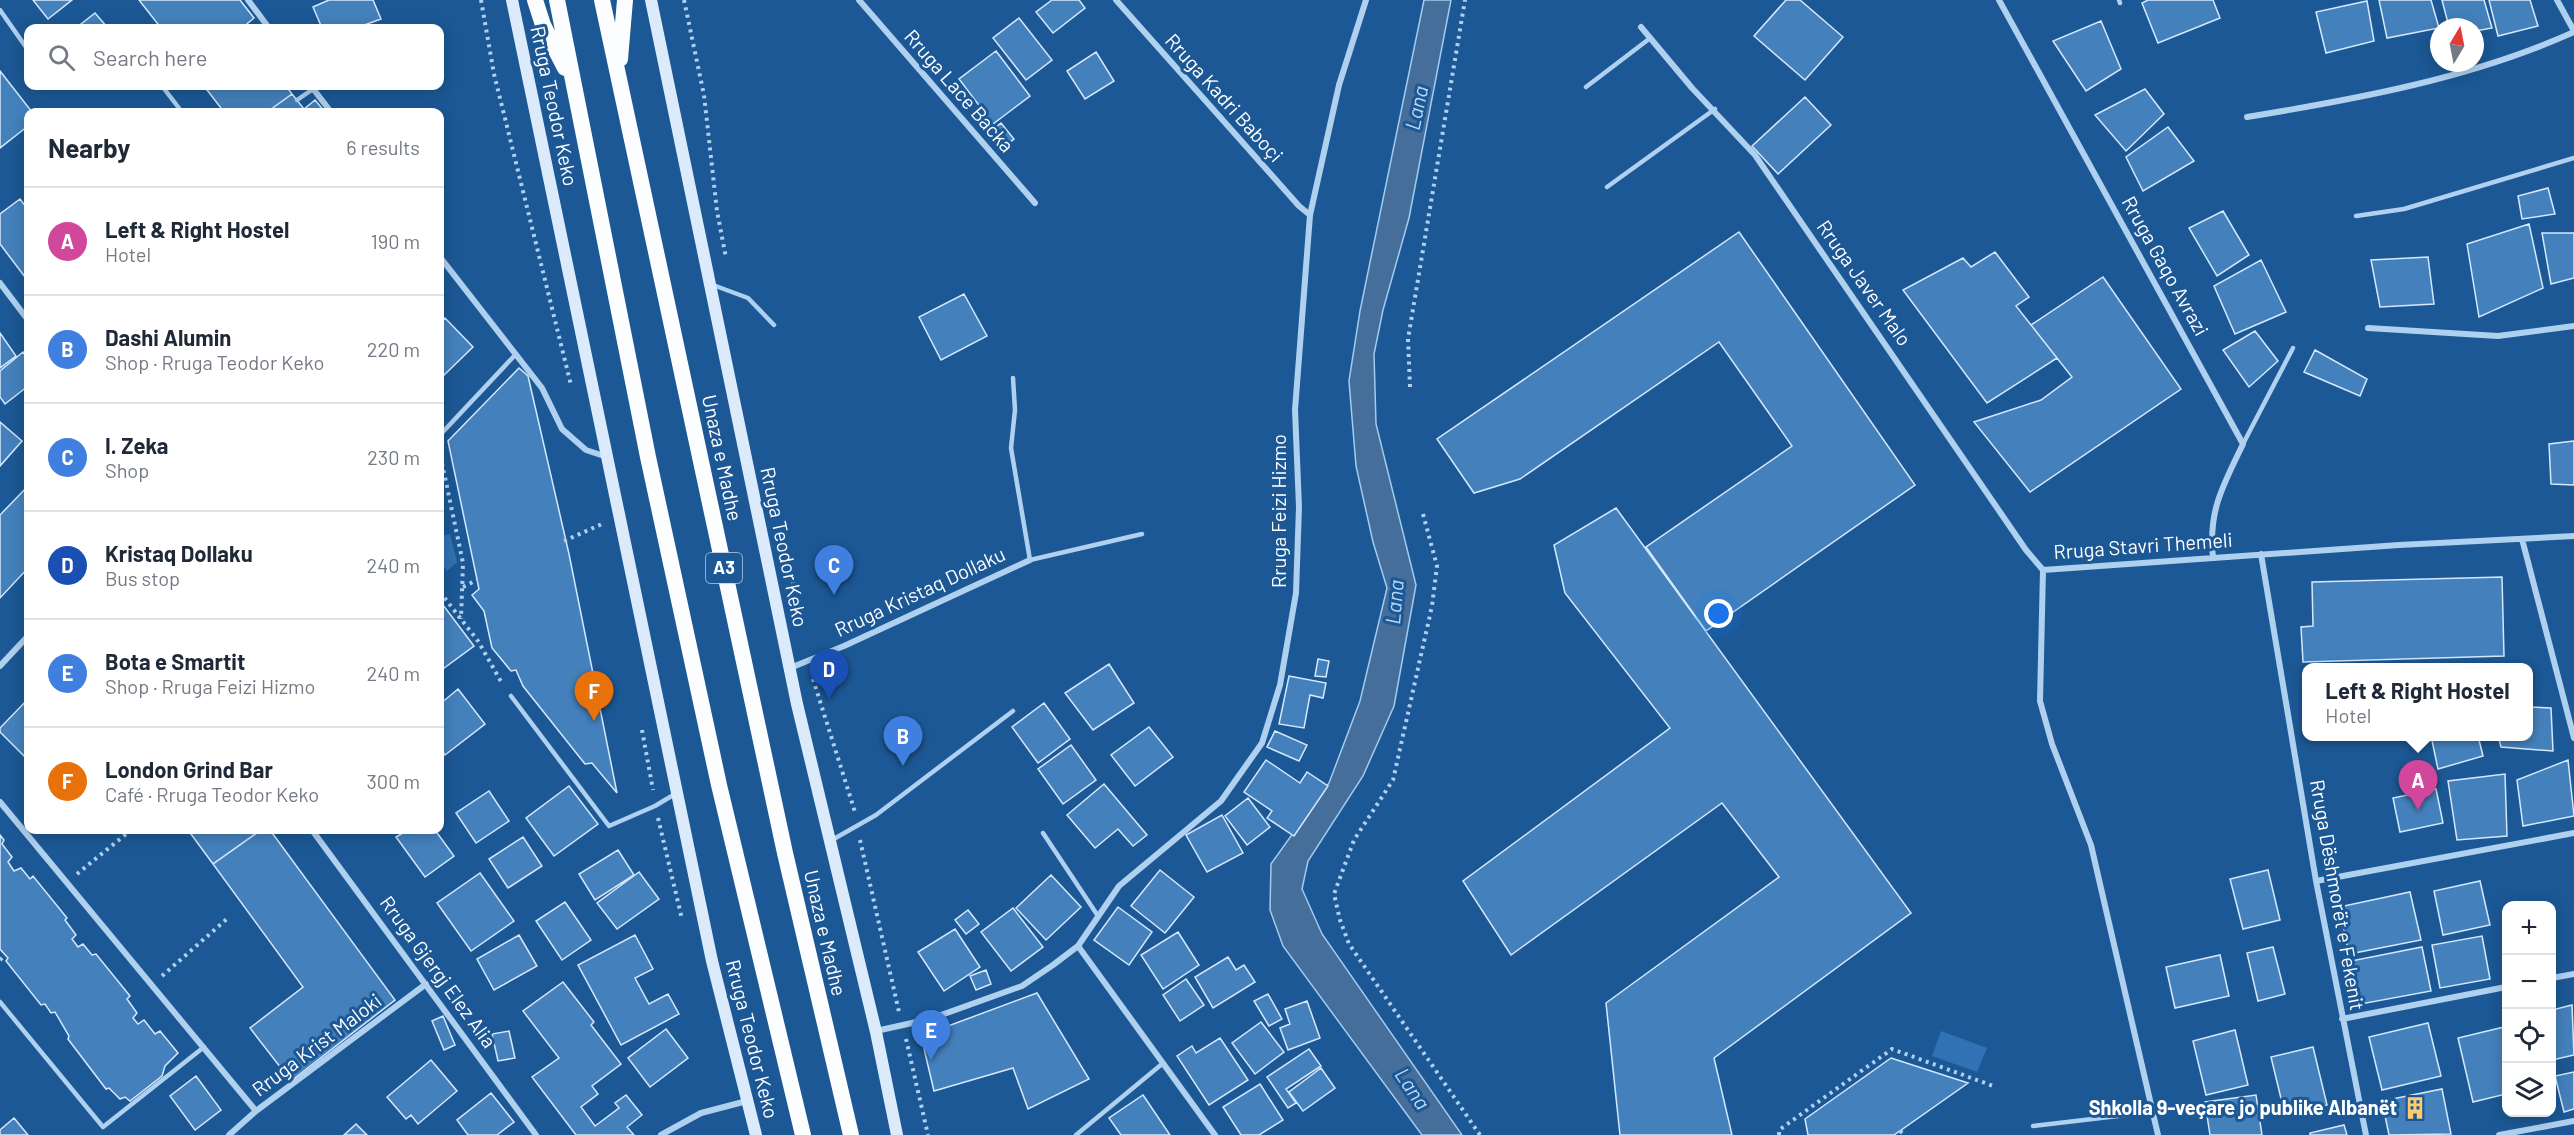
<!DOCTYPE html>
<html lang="en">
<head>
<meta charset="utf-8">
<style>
	body { margin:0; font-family:Barlow,sans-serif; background:#f6f6f7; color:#1f2937 }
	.controls { position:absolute; right:18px; bottom:18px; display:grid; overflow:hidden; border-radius:12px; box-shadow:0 3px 15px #0003 }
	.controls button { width:54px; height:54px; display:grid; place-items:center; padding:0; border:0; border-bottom:2px solid #e0e1e3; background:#fff; color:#1f2937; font:30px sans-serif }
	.compass { position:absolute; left:2430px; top:18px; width:54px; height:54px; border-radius:50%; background:#fff; box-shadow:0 3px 15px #0003; rotate:10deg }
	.you { position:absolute; left:1719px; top:614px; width:21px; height:21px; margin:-15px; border:4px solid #fff; border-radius:50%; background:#1a73e8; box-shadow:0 0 0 9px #1a73e833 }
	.badge { display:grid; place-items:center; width:39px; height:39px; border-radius:50%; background:#db2777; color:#fff; font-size:20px; font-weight:700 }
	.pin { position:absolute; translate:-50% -50px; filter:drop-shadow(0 2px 3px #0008) }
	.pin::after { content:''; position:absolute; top:32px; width:21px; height:18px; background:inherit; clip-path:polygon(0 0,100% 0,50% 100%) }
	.popup { position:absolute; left:2302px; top:663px; width:231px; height:78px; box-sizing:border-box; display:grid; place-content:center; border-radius:12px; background:#fff; filter:drop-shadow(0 2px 4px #0005); font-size:20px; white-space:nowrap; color:#747a83 }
	.popup b { font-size:22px; color:#1f2937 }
	.popup::after { content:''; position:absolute; left:50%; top:100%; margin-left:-12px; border:12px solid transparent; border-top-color:#fff }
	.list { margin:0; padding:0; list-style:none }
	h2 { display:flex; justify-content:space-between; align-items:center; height:78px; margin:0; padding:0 24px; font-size:26px }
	h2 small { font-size:20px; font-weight:400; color:#747a83 }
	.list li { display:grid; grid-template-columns:39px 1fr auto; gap:18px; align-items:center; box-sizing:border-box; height:108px; padding:0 24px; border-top:2px solid #e0e1e3 }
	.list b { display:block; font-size:22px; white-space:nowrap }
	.list p { margin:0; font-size:20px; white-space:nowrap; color:#747a83 }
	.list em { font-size:20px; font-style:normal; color:#747a83 }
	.icon { flex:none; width:33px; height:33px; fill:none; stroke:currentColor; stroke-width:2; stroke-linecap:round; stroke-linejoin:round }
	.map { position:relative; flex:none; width:2574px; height:1135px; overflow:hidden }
	.search { position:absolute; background:#fff; box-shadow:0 3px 15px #0003; left:24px; top:24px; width:420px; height:66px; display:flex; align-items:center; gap:15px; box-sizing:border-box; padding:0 21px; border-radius:12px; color:#747a83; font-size:22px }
	.panel { position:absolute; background:#fff; box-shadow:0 3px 15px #0003; left:24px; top:108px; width:420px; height:726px; border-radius:12px }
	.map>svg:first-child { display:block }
	.green { fill:#3072b3 }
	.water { fill:#456f9a; stroke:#a2cbf1; stroke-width:1.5 }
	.building { fill:#4481bc; stroke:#d5e8fb; stroke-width:1.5 }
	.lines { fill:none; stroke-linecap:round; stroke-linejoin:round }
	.path { stroke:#afd0ef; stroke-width:4; stroke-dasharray:3 4.5; stroke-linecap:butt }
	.service { stroke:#afd0ef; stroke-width:4.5 }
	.minor { stroke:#afd0ef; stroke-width:6 }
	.secondary { stroke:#dcebfb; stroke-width:12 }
	.trunk { stroke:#fbfdff; stroke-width:16 }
	.labels { text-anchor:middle; stroke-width:6; stroke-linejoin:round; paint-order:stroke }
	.shield { fill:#1c5895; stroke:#bbcddf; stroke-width:1.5 }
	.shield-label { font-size:18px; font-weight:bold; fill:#fff }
	.street-label { font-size:20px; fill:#fff; stroke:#1c5895 }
	.poi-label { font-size:20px; font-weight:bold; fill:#fff; stroke:#1c5895; text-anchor:end }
	.water-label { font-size:21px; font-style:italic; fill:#bbd9f6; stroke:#1c5895 }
</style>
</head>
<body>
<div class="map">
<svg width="2574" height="1135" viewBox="0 0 2574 1135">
	<rect width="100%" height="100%" fill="#1c5895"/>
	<path class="green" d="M450,534L457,562L447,571L440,561V536Z
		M1941,1031L1987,1048L1977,1072L1932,1056Z"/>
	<path class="water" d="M1424,0H1451L1409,218L1383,310L1374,354L1376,424L1416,585L1394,706L1363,776L1308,861L1302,889L1322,934L1462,1135H1422L1283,946L1270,910L1271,864L1329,783L1360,701L1387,588L1373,542L1356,466L1349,381L1360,311Z"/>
	<path class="building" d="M33,0H72L48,19Z
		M139,0H240L254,18L242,28H161Z
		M329,0H373L381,19L356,28H322L313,7Z
		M1052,0H1079L1085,8L1053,33L1036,12Z
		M1786,0H1800L1843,37L1805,80L1754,36Z
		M2148,0H2213L2220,18L2158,43L2142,3Z
		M2379,0H2431L2439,28L2387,38Z
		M2442,0H2484L2492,28L2475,31V27H2449Z
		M2489,0H2530L2538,26L2498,36Z
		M2367,1L2374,41L2326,53L2316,12Z
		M95,13L108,28H76Z
		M1019,18L1052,60L1026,80L993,38Z
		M2101,21L2121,69L2086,91L2053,41Z
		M996,51L1030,96L993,124L959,79Z
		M1096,52L1114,81L1085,99L1067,71Z
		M0,71L32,112H28V126L0,148Z
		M204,86H286L292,94L267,112H224Z
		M2145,89L2164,114L2126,151L2095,115Z
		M292,94L304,109L298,112H267Z
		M1805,97L1831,125L1778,174L1752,146Z
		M315,100L325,112H298L304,109Z
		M1001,123L1014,139L1002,148L990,132Z
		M2168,127L2194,161L2143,191L2126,157Z
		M2548,188L2555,214L2522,219L2518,196Z
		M20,199L26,207L28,205V281L0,244V214Z
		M2223,211L2249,255L2217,276L2189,228Z
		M2529,224L2543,288L2479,317L2467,244Z
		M1739,232L1915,485L1706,631L1646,547L1792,446L1719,342L1520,479L1474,493L1437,439Z
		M2542,233H2574V278L2551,284Z
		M1995,252L2029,297L2016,306L2057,358L1987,403L1903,290L1963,258L1971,267Z
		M2428,257L2434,304L2380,307L2371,260Z
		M2261,260L2286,312L2235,334L2214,286Z
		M2103,277L2181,389L2030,492L1974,422L2041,400L2072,377L2031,325Z
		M964,294L987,336L941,360L919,317Z
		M445,318L473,347L440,379V324Z
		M2255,331L2278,361L2249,387L2223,350Z
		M0,333L16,356L0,368Z
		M2315,350L2367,379L2360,396L2304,372Z
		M23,352L28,359V386L5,404L0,397V371Z
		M519,368L528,376L569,554L617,793L592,763L585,764L523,686L516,670L511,671L492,648L484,611L472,595L479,589L448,441Z
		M0,422L22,441L0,466Z
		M2574,441V485L2551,484L2549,444Z
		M28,486V568L0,598V515Z
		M1616,508L1911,913L1714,1058L1732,1135H1620L1606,1003L1779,877L1722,803L1511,955L1463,881L1670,728L1565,593L1554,545Z
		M2502,577L2504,656L2303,662L2301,627L2313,626L2312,582Z
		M440,601L474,646L440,671Z
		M1318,659L1329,661L1326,677L1315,676Z
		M1109,664L1134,703L1093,730L1065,693Z
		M1289,676L1326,683L1323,698L1310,695L1304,728L1279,724Z
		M458,689L485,724L445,755L440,748V704Z
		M28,699V760L0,732V728Z
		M1044,703L1070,739L1038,763L1012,727Z
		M2529,707L2551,708L2553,751L2501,747L2498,736H2529Z
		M1149,727L1173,757L1135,786L1111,755Z
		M1275,731L1307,745L1299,761L1267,747Z
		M2431,736H2478L2483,756L2438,769Z
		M1071,745L1096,780L1063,804L1038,769Z
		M1266,760L1300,783L1307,772L1328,786L1294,836L1267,818L1272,811L1244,792Z
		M2568,760L2574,816L2523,826L2517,780Z
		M2505,774L2507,836L2457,840L2448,781Z
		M1104,784L1147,835L1133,846L1118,829L1095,848L1067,815Z
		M569,786L598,824L554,856L526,818Z
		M2436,789L2443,823L2400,832L2393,798Z
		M489,791L509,821L476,843L456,813Z
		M1248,798L1270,827L1247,845L1225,816Z
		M1222,815L1243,853L1207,872L1186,835Z
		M188,830H261L213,864Z
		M261,830H270L395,1000L291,1081L250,1028L303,987L213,864Z
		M408,830H435L454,856L425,877L396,837Z
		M0,835L4,840L2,844L12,857L8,862L14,871L21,868L30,879L33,876L67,918L65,920L76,935L72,939L78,947L83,944L92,955L96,954L130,996L127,999L137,1013L133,1018L138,1024L144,1020L155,1034L160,1031L178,1053L165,1066L162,1076L130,1101L125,1097L120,1099L109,1088L106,1089L68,1039L69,1036L55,1012L51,1013L45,1004L41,1005L6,961L8,958L0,949Z
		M523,837L542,866L508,888L489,859Z
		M618,850L634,875L595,900L579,874Z
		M1160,870L1194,897L1165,933L1131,906Z
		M2268,870L2280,920L2243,929L2230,879Z
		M639,872L659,899L617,929L597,903Z
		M480,873L514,921L471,951L437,903Z
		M1051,875L1081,907L1046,940L1016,908Z
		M2480,881L2490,925L2443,935L2434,891Z
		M2410,892L2421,940L2349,954L2339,907Z
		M565,902L591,940L562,960L536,921Z
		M1118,907L1152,932L1129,965L1094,940Z
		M1013,908L1043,947L1011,971L981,932Z
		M968,910L979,924L966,934L955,920Z
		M955,929L980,967L944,991L918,952Z
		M1178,932L1199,965L1163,989L1141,955Z
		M519,935L537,966L494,990L477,959Z
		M635,935L653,969L635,978L649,1004L668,994L679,1014L621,1045L578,965Z
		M2482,936L2490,979L2440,988L2432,945Z
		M2273,947L2285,994L2258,1001L2247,953Z
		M2422,947L2431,991L2361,1004L2351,961Z
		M2220,955L2229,996L2175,1008L2166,967Z
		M1228,957L1236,970L1244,965L1255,982L1213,1008L1195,977Z
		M986,970L991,984L976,990L970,976Z
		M1186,979L1204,1005L1180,1021L1163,995Z
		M563,982L594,1022L591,1025L621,1064L592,1086L598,1094L581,1107L595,1126L619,1108L615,1103L626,1095L642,1115L627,1127L634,1135H576L532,1077L559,1058L523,1011Z
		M1037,993L1089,1079L1028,1109L1013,1068L934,1091L921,1036Z
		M1268,994L1282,1019L1269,1026L1254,1001Z
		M1307,1001L1320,1038L1288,1050L1280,1028L1290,1024L1285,1009Z
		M2572,1005L2574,1055L2552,1060V1010Z
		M443,1016L455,1045L444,1050L432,1021Z
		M1261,1022L1284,1052L1255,1074L1232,1043Z
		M2428,1023L2441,1076L2382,1090L2369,1037Z
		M2504,1027L2506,1094L2473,1102L2458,1038Z
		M666,1029L688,1058L650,1087L628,1058Z
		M2235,1030L2248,1085L2206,1095L2193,1041Z
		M509,1031L515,1058L498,1061L492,1034Z
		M1220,1038L1248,1080L1209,1105L1177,1056L1192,1046L1196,1053Z
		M2313,1047L2327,1105L2285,1115L2271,1057Z
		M1309,1049L1321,1066L1286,1089L1296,1103L1288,1108L1267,1077Z
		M1891,1058L1968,1083L1894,1135H1808L1805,1119Z
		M431,1060L457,1091L418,1124L411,1115L406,1119L387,1097Z
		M1321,1068L1335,1088L1303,1111L1289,1092Z
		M2574,1072V1109L2564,1112L2555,1076Z
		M196,1076L221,1110L195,1130L170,1096Z
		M1260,1084L1283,1120L1259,1135H1241L1223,1107Z
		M2442,1089L2451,1134L2389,1135L2382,1101Z
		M491,1093L514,1122L497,1135H468L457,1120Z
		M1143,1095L1170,1135H1121L1109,1118Z
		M2256,1095L2262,1135H2210L2205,1102Z
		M14,1118L28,1135H0V1130Z
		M356,1124L367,1135H344Z
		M2344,1125L2347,1135H2310V1133Z"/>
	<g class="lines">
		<path class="path" d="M481,0L494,74L571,385
			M684,0L704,95L717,211L726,258
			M1410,387L1408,339L1465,0
			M442,463L463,563L461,619
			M1423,514L1437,566L1432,606L1393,780L1354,840L1334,894L1340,920L1349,944L1480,1135
			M782,529L800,616
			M564,541L602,524
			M463,587L477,580
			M440,592L478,641L503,685
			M813,679L855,812
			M642,730L653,790
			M658,818L682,919
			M860,840L899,1012
			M77,874L131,830
			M0,960L5,955
			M162,976L228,918
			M906,1039L928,1135
			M1900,1131L1905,1135
			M1779,1135V1130L1892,1049L1996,1087"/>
		<path class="service" d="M2119,0L2120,3
			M0,10L28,50
			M162,86L182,112
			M1586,87L1649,39
			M297,100L313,89
			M1607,187L1715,109
			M2356,216L2404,209L2574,158
			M713,285L748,298L774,325
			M1013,378L1015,410L1011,448L1030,560L1142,534
			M440,435L516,354
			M2243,444L2293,348
			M511,696L609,826L655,806L675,794
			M1043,833L1098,916
			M832,840L876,815L1013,711
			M0,1002L103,1127L204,1047
			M2033,1126L2152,1112
			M1076,1135L1162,1064"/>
		<path class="minor" d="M248,0L269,28
			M859,0L1035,203
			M1116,0L1299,206L1310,215
			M1999,0L2243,444C2223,486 2208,510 2213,558
			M2557,0L2574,31
			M1641,27L1692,88L1755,155L2026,550L2043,570
			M311,86L331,112
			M2247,117C2357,99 2472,78 2574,32
			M440,257L542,388L562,429L586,450L607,457
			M0,283L28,320
			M2368,328L2498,336L2574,326
			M2522,539L2574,738
			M2261,554L2316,881L2366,1135
			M2043,570L2040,701L2052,744L2091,845L2158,1135
			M2043,570L2399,545L2574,536
			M0,666L28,636
			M790,668L844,646L1030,560
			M0,802L256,1111
			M312,830L536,1135
			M2316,881L2574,833
			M1078,946L1215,1135
			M2552,978L2574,974
			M2342,1019L2506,987
			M876,1031L930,1019L1022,986L1053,965L1078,946L1119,886L1221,801L1262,743L1280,685L1296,593L1299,507L1295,410L1310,215L1339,85L1366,0
			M229,1135L256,1111L426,984
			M661,1135L701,1113L747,1101
			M2499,1135L2574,1121"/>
		<path class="secondary" d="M512,0L712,961L756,1135
			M651,0L797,704L876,1032L897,1135"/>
		<path class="trunk" d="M535,0L543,25L565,68
			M557,0L648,457L719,785L803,1135
			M602,0L785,853L851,1135
			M620,59L625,0"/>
	</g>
	<defs>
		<g id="building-bare" transform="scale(1.8)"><path d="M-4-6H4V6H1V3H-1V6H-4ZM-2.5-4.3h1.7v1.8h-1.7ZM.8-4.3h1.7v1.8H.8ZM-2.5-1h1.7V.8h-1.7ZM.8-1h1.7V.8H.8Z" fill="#ffcc6d" stroke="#1c5895" stroke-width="2.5" paint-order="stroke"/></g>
	</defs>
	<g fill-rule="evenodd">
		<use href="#building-bare" x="2415" y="1108"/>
	</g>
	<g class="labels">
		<rect class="shield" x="706" y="553" width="36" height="30" rx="4.5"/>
		<g class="shield-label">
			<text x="724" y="574">A3</text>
		</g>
		<g class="street-label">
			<text transform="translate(959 91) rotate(49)" y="7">Rruga Lace Backa</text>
			<text transform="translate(1224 98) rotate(48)" y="7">Rruga Kadri Baboçi</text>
			<text transform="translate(554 106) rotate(78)" y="7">Rruga Teodor Keko</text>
			<text transform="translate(2165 266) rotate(61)" y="7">Rruga Gaqo Avrazi</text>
			<text transform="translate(1864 283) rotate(55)" y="7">Rruga Javer Malo</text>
			<text transform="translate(722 458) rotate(78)" y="7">Unaza e Madhe</text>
			<text transform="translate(1279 511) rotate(-90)" y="7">Rruga Feizi Hizmo</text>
			<text transform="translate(2143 546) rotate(-4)" y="7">Rruga Stavri Themeli</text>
			<text transform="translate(784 547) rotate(78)" y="7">Rruga Teodor Keko</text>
			<text transform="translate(920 592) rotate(-25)" y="7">Rruga Kristaq Dollaku</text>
			<text transform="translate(2337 895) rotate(80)" y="7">Rruga Dëshmorët e Fekenit</text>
			<text transform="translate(825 933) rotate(77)" y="7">Unaza e Madhe</text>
			<text transform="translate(438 972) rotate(54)" y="7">Rruga Gjergj Elez Alia</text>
			<text transform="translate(752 1039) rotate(76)" y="7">Rruga Teodor Keko</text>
			<text transform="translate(317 1045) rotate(-37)" y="7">Rruga Krist Maloki</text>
		</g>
		<g class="poi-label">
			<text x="2397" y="1115">Shkolla 9-veçare jo publike Albanët</text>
		</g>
		<g class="water-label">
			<text transform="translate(1417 108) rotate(-78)" y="7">Lana</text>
			<text transform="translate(1395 602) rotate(-85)" y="7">Lana</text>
			<text transform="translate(1412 1089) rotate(56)" y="7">Lana</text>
		</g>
	</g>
</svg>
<div class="controls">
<button>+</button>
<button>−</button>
<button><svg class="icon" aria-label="locate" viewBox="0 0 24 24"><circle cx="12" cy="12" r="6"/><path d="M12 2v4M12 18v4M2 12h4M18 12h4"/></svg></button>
<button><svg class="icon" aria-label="layers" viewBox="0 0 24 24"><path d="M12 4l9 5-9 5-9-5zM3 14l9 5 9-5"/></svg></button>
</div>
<svg class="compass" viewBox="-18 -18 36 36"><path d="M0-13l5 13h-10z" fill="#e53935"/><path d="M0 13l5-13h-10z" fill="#747a83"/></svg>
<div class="you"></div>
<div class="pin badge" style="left:2418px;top:810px;background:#d1479c">A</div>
<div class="popup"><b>Left &amp; Right Hostel</b>Hotel</div>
<div class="pin badge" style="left:903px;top:766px;background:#3f7fe0">B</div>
<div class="pin badge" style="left:834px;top:595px;background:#3f7fe0">C</div>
<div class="pin badge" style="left:829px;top:699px;background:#1a4fb4">D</div>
<div class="pin badge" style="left:931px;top:1060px;background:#3f7fe0">E</div>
<div class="pin badge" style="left:594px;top:721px;background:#e8710a">F</div>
<div class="search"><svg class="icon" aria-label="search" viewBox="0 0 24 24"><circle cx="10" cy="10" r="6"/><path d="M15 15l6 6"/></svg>Search here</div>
<section class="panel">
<h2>Nearby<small>6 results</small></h2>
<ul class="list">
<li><span class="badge" style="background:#d1479c">A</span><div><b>Left &amp; Right Hostel</b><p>Hotel</p></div><em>190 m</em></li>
<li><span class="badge" style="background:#3f7fe0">B</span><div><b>Dashi Alumin</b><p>Shop · Rruga Teodor Keko</p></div><em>220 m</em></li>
<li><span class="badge" style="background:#3f7fe0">C</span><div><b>I. Zeka</b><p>Shop</p></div><em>230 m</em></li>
<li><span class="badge" style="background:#1a4fb4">D</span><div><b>Kristaq Dollaku</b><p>Bus stop</p></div><em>240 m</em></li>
<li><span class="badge" style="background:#3f7fe0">E</span><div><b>Bota e Smartit</b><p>Shop · Rruga Feizi Hizmo</p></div><em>240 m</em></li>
<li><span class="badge" style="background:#e8710a">F</span><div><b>London Grind Bar</b><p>Café · Rruga Teodor Keko</p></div><em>300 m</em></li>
</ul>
</section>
</div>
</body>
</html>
